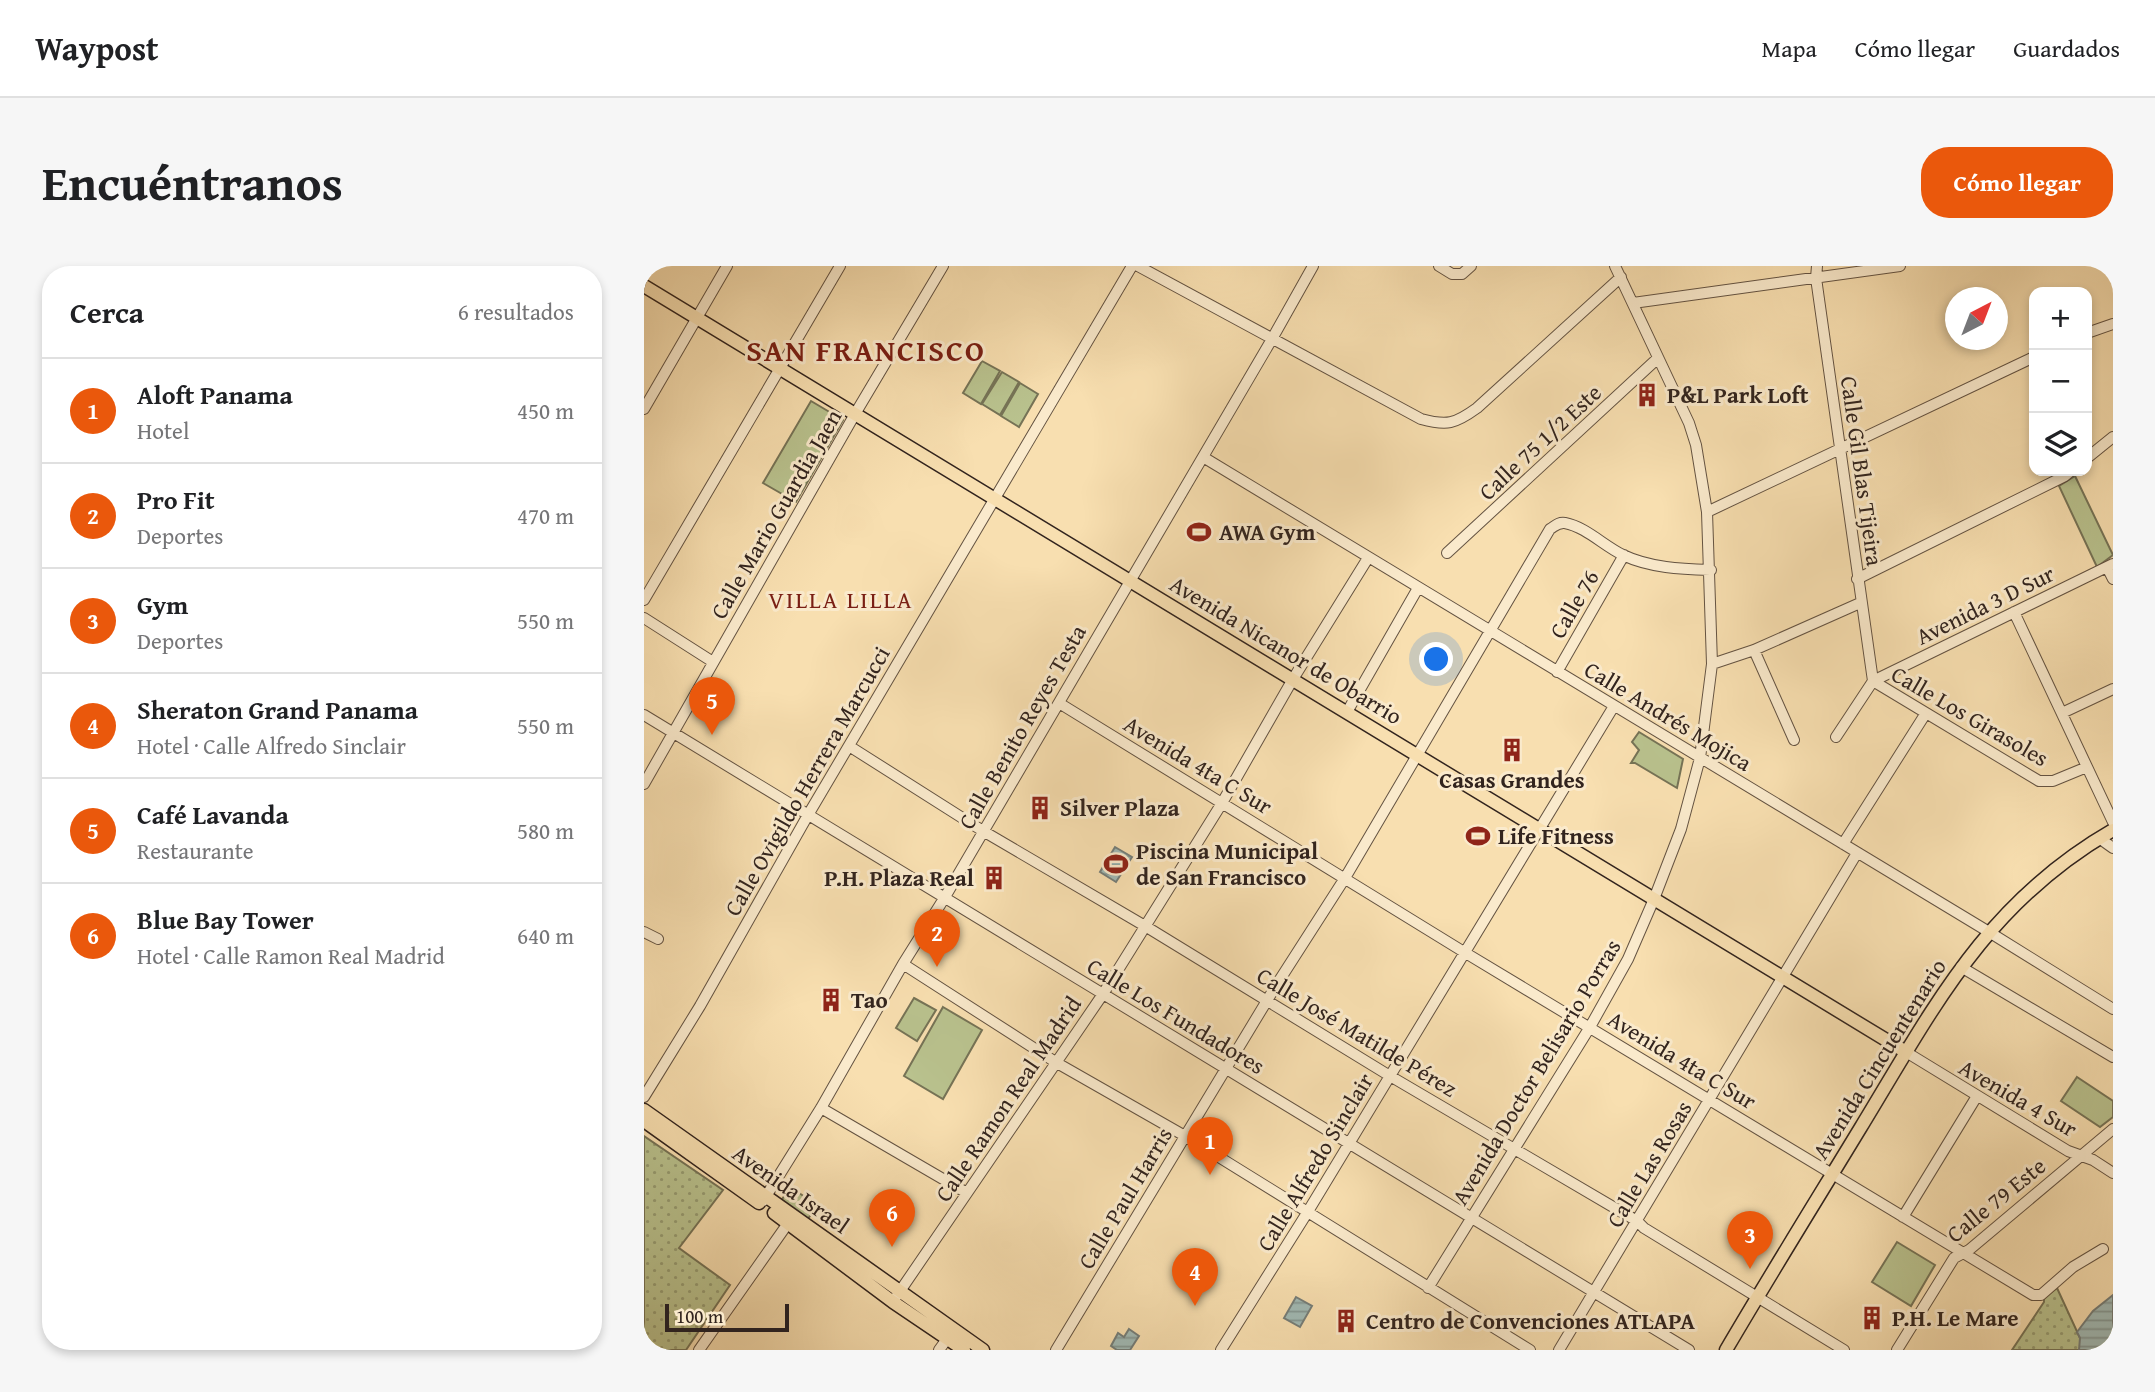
<!DOCTYPE html>
<html lang="es">
<head>
<meta charset="utf-8">
<style>
	body { margin:0; font-family:"Gentium Book Plus",serif; background:#f6f6f6; color:#202124 }
	.controls { position:absolute; right:21px; top:21px; display:grid; overflow:hidden; border-radius:14px; box-shadow:0 4px 10px #0003 }
	.controls button { width:63px; height:63px; display:grid; place-items:center; padding:0; border:0; border-bottom:2px solid #e0e0e0; background:#fff; color:#202124; font:35px sans-serif }
	.compass { position:absolute; left:1301px; top:21px; width:63px; height:63px; border-radius:50%; background:#fff; box-shadow:0 4px 10px #0003; rotate:42deg }
	.scale { position:absolute; left:21px; bottom:18px; width:124px; box-sizing:border-box; padding-left:7px; border:4px solid #32241e; border-top:0; font-size:19px; line-height:24px; white-space:nowrap; color:#32241e; -webkit-text-stroke:5px #faeacc; paint-order:stroke }
	.you { position:absolute; left:793px; top:394px; width:24px; height:24px; margin:-18px; border:5px solid #fff; border-radius:50%; background:#1a73e8; box-shadow:0 0 0 10px #1a73e833 }
	.badge { display:grid; place-items:center; width:46px; height:46px; border-radius:50%; background:#ea580c; color:#fff; font-size:23px; font-weight:700 }
	.pin { position:absolute; translate:-50% -58px; filter:drop-shadow(0 2px 4px #0008) }
	.pin::after { content:''; position:absolute; top:37px; width:24px; height:21px; background:inherit; clip-path:polygon(0 0,100% 0,50% 100%) }
	.list { margin:0; padding:0; list-style:none }
	h2 { display:flex; justify-content:space-between; align-items:center; height:91px; margin:0; padding:0 28px; font-size:30px }
	h2 small { font-size:23px; font-weight:400; color:#757577 }
	.list li { display:grid; grid-template-columns:46px 1fr auto; gap:21px; align-items:center; box-sizing:border-box; height:105px; padding:0 28px; border-top:2px solid #e0e0e0 }
	.list b { display:block; font-size:26px; white-space:nowrap }
	.list p { margin:0; font-size:23px; white-space:nowrap; color:#757577 }
	.list em { font-size:23px; font-style:normal; color:#757577 }
	.icon { flex:none; width:38px; height:38px; fill:none; stroke:currentColor; stroke-width:2; stroke-linecap:round; stroke-linejoin:round }
	.map { position:relative; flex:none; width:1469px; height:1084px; overflow:hidden; border-radius:28px }
	header { display:flex; align-items:center; gap:42px; box-sizing:border-box; height:98px; padding:0 35px; background:#fff; border-bottom:2px solid #e0e0e0 }
	header strong { font-size:33px }
	nav { display:flex; gap:38px; margin-inline-start:auto; font-size:24px }
	.intro { display:flex; align-items:center; justify-content:space-between; box-sizing:border-box; height:168px; padding:0 42px }
	h1 { margin:0; font-size:49px }
	.button { padding:18px 32px; border-radius:28px; background:#ea580c; color:#fff; font-size:24px; font-weight:700 }
	main { display:flex; gap:42px; padding:0 42px }
	aside { flex:1; background:#fff; border-radius:28px; box-shadow:0 4px 10px #0003 }
	.map>svg:first-child { display:block }
	.green { fill:#b9c28e; stroke:#767356; stroke-width:2 }
	.park { fill:url(#park-dots); stroke:#767356; stroke-width:2 }
	.water { fill:url(#water-rules); stroke:#757e79; stroke-width:2 }
	.lines { fill:none; stroke-linecap:round; stroke-linejoin:round }
	.minor-casing { stroke:#645342; stroke-width:12 }
	.major-casing { stroke:#32241e; stroke-width:15 }
	.minor { stroke:#faeacc; stroke-width:10 }
	.major { stroke:#f8dfb0; stroke-width:12 }
	.labels { text-anchor:middle; stroke-width:6; stroke-linejoin:round; paint-order:stroke }
	.poi-label { font-size:23px; font-weight:bold; fill:#32241e; stroke:#faeacc; text-anchor:start }
	.street-label { font-size:23px; fill:#32241e; stroke:#faeacc }
	.neighbourhood-label { font-size:24px; letter-spacing:2px; fill:#7a1f14; stroke:#faeacc }
	.district-label { font-size:30px; font-weight:bold; letter-spacing:2px; fill:#7a1f14; stroke:#faeacc }
</style>
</head>
<body>
<header>
<strong>Waypost</strong>
<nav><a>Mapa</a><a>Cómo llegar</a><a>Guardados</a></nav>
</header>
<div class="intro"><h1>Encuéntranos</h1><a class="button">Cómo llegar</a></div>
<main>
<aside>
<h2>Cerca<small>6 resultados</small></h2>
<ul class="list">
<li><span class="badge">1</span><div><b>Aloft Panama</b><p>Hotel</p></div><em>450 m</em></li>
<li><span class="badge">2</span><div><b>Pro Fit</b><p>Deportes</p></div><em>470 m</em></li>
<li><span class="badge">3</span><div><b>Gym</b><p>Deportes</p></div><em>550 m</em></li>
<li><span class="badge">4</span><div><b>Sheraton Grand Panama</b><p>Hotel · Calle Alfredo Sinclair</p></div><em>550 m</em></li>
<li><span class="badge">5</span><div><b>Café Lavanda</b><p>Restaurante</p></div><em>580 m</em></li>
<li><span class="badge">6</span><div><b>Blue Bay Tower</b><p>Hotel · Calle Ramon Real Madrid</p></div><em>640 m</em></li>
</ul>
</aside>
<div class="map">
<svg width="1469" height="1084" viewBox="0 0 1469 1084">
	<defs>
		<pattern id="park-dots" width="8" height="8" patternUnits="userSpaceOnUse" patternTransform="scale(1.75)"><rect width="8" height="8" fill="#b9c28e"/><path d="M2 2h.1M6 6h.1" fill="none" stroke="#979d73" stroke-width="1.8" stroke-linecap="round"/></pattern>
		<pattern id="water-rules" width="6" height="5" patternUnits="userSpaceOnUse" patternTransform="scale(1.75)"><rect width="6" height="5" fill="#a1bab5"/><path d="M0 2.5h6" fill="none" stroke="#849793"/></pattern>
	</defs>
	<rect width="100%" height="100%" fill="#f8dfb0"/>
	<filter id="stains"><feTurbulence type="fractalNoise" baseFrequency=".00286" numOctaves="4"/><feColorMatrix values="0 0 0 0 .2 0 0 0 0 .09 0 0 0 0 .02 0 0 0 .5 -.17"/></filter>
	<radialGradient id="worn" r=".72"><stop offset=".6" stop-color="#630" stop-opacity="0"/><stop offset="1" stop-color="#630" stop-opacity=".3"/></radialGradient>
	<path class="green" d="M338,95L356,105L337,138L319,127Z
		M358,106L375,116L356,149L338,138Z
		M376,117L394,128L375,161L357,150Z
		M167,135L199,154L152,236L119,217Z
		M1431,210L1469,289L1453,301L1415,220Z
		M995,466L1039,493L1033,522L991,497H987L995,484L988,476Z
		M270,732L292,744L273,775L252,762Z
		M299,741L338,764L299,833L260,810Z
		M1433,811L1469,835V851L1456,861L1417,835Z
		M146,921L173,939L162,956L135,938Z
		M1253,976L1291,999L1267,1040L1228,1016Z"/>
	<path class="park" d="M0,870L79,924L35,982L86,1019L42,1084H0Z
		M1413,1022L1436,1072L1437,1084H1368L1400,1036V1031Z"/>
	<path class="water" d="M471,581L488,591L472,616L456,606Z
		M1469,1029V1084H1435L1436,1072L1433,1066L1449,1045Z
		M652,1031L668,1040L656,1061L640,1052Z
		M485,1063L495,1070L486,1084H473L467,1080L474,1067L480,1071Z"/>
	<g class="lines">
		<g class="minor-casing">
			<path id="minor" d="M494,0L777,153C803,160 811,158 833,142L977,11
				M795,0L808,8H818L827,0
				M1173,0L1172,12L1229,415
				M989,37L1256,0
				M1443,67L1469,58
				M0,143L83,0
				M559,191L1345,666L1469,743
				M1443,192L1469,171
				M1063,246L1390,91
				M803,287L1014,92
				M1463,301L1469,313
				M1213,313L1421,210L1427,205
				M0,334L196,0
				M1370,346L1469,556
				M0,352L69,396
				M1110,384L1150,474
				M1068,398L1110,384L1216,337
				M913,406L980,289
				M1229,415L1469,298
				M1229,415L1395,515H1409L1443,501
				M415,437L820,686L1389,1029H1397L1429,1001L1459,983
				M703,446L774,322
				M1418,447L1469,423
				M0,449L1045,1084
				M1192,471L1229,415
				M205,480L339,565L501,660L746,810L993,955L1000,962L1200,1084
				M0,518L211,148L299,0
				M1455,572L1469,582
				M1199,578L1282,447
				M0,666L14,673
				M259,698L413,797L541,870L886,1084
				M1317,701L1469,791
				M1262,786L1424,885L1449,894L1469,907
				M0,831L56,740L164,549L488,0
				M177,842L323,927
				M119,935L177,842L259,698L301,631L628,73L669,0
				M1259,951L1333,830
				M784,1022L946,761L984,693L1010,633L1037,563L1056,492L1068,398L1063,246L1052,179L1045,157L971,0
				M252,1031L459,728L578,537L649,413L724,292
				M55,1084L147,953
				M295,1084L303,1073
				M412,1084L633,718L701,612L906,263C911,260 914,256 921,257C942,261 960,280 979,289C1006,302 1038,303 1067,304
				M577,1084L663,947L970,440
				M915,1084L1213,587
				M1253,1084L1310,992L1325,984L1469,863"/>
		</g>
		<g class="major-casing">
			<path id="major" d="M0,20L1262,786
				M0,844L339,1084
				M0,855L115,937
				M130,947L249,1036L320,1084
				M1082,1084C1126,1009 1172,935 1217,861C1290,741 1342,637 1469,564"/>
		</g>
		<use href="#minor" class="minor"/>
		<use href="#major" class="major"/>
	</g>
	<defs>
		<g id="building-bare" transform="scale(1.89)"><path d="M-4-6H4V6H1V3H-1V6H-4ZM-2.5-4.3h1.7v1.8h-1.7ZM.8-4.3h1.7v1.8H.8ZM-2.5-1h1.7V.8h-1.7ZM.8-1h1.7V.8H.8Z" fill="#8f2418" stroke="#faeacc" stroke-width="2.5" paint-order="stroke"/></g>
		<g id="stadium-bare" transform="scale(1.89)"><path d="M0-5a6.5 5 0 1 0 0 10a6.5 5 0 1 0 0-10ZM-3.5-1.8h7v3.6h-7Z" fill="#8f2418" stroke="#faeacc" stroke-width="2.5" paint-order="stroke"/></g>
	</defs>
	<g fill-rule="evenodd">
		<use href="#building-bare" x="1003" y="129"/>
		<use href="#stadium-bare" x="555" y="266"/>
		<use href="#building-bare" x="868" y="484"/>
		<use href="#building-bare" x="396" y="542"/>
		<use href="#stadium-bare" x="834" y="570"/>
		<use href="#stadium-bare" x="472" y="598"/>
		<use href="#building-bare" x="350" y="612"/>
		<use href="#building-bare" x="187" y="734"/>
		<use href="#building-bare" x="1228" y="1052"/>
		<use href="#building-bare" x="702" y="1055"/>
	</g>
	<g class="labels">
		<g class="poi-label">
			<text x="1023" y="137">P&amp;L Park Loft</text>
			<text x="575" y="274">AWA Gym</text>
			<text x="868" y="522" text-anchor="middle">Casas Grandes</text>
			<text x="416" y="550">Silver Plaza</text>
			<text x="854" y="578">Life Fitness</text>
			<text x="492" y="593">Piscina Municipal<tspan x="492" dy="26">de San Francisco</tspan></text>
			<text x="330" y="620" text-anchor="end">P.H. Plaza Real</text>
			<text x="207" y="742">Tao</text>
			<text x="1248" y="1060">P.H. Le Mare</text>
			<text x="722" y="1063">Centro de Convenciones ATLAPA</text>
		</g>
		<g class="street-label">
			<text transform="translate(896 176) rotate(-43)" y="8">Calle 75 1/2 Este</text>
			<text transform="translate(1218 205) rotate(82)" y="8">Calle Gil Blas Tijeira</text>
			<text transform="translate(132 248) rotate(-60)" y="8">Calle Mario Guardia Jaen</text>
			<text transform="translate(930 338) rotate(-60)" y="8">Calle 76</text>
			<text transform="translate(1341 339) rotate(-26)" y="8">Avenida 3 D Sur</text>
			<text transform="translate(642 384) rotate(31)" y="8">Avenida Nicanor de Obarrio</text>
			<text transform="translate(1024 450) rotate(31)" y="8">Calle Andrés Mojica</text>
			<text transform="translate(1326 450) rotate(30)" y="8">Calle Los Girasoles</text>
			<text transform="translate(378 461) rotate(-60)" y="8">Calle Benito Reyes Testa</text>
			<text transform="translate(554 499) rotate(31)" y="8">Avenida 4ta C Sur</text>
			<text transform="translate(163 515) rotate(-60)" y="8">Calle Ovigildo Herrera Marcucci</text>
			<text transform="translate(532 750) rotate(31)" y="8">Calle Los Fundadores</text>
			<text transform="translate(713 766) rotate(31)" y="8">Calle José Matilde Pérez</text>
			<text transform="translate(1235 793) rotate(-58)" y="8">Avenida Cincuentenario</text>
			<text transform="translate(1038 794) rotate(31)" y="8">Avenida 4ta C Sur</text>
			<text transform="translate(892 806) rotate(-59)" y="8">Avenida Doctor Belisario Porras</text>
			<text transform="translate(1374 832) rotate(30)" y="8">Avenida 4 Sur</text>
			<text transform="translate(364 833) rotate(-56)" y="8">Calle Ramon Real Madrid</text>
			<text transform="translate(671 896) rotate(-59)" y="8">Calle Alfredo Sinclair</text>
			<text transform="translate(1005 898) rotate(-59)" y="8">Calle Las Rosas</text>
			<text transform="translate(147 923) rotate(35)" y="8">Avenida Israel</text>
			<text transform="translate(481 932) rotate(-59)" y="8">Calle Paul Harris</text>
			<text transform="translate(1352 934) rotate(-39)" y="8">Calle 79 Este</text>
		</g>
		<g class="neighbourhood-label">
			<text x="197" y="342">VILLA LILLA</text>
		</g>
		<g class="district-label">
			<text x="222" y="95">SAN FRANCISCO</text>
		</g>
	</g>
	<rect width="100%" height="100%" filter="url(#stains)"/>
	<rect width="100%" height="100%" fill="url(#worn)"/>
</svg>
<div class="controls">
<button>+</button>
<button>−</button>
<button><svg class="icon" aria-label="layers" viewBox="0 0 24 24"><path d="M12 4l9 5-9 5-9-5zM3 14l9 5 9-5"/></svg></button>
</div>
<svg class="compass" viewBox="-18 -18 36 36"><path d="M0-13l5 13h-10z" fill="#e53935"/><path d="M0 13l5-13h-10z" fill="#757577"/></svg>
<div class="scale">100 m</div>
<div class="you"></div>
<div class="pin badge" style="left:566px;top:909px">1</div>
<div class="pin badge" style="left:293px;top:701px">2</div>
<div class="pin badge" style="left:1106px;top:1003px">3</div>
<div class="pin badge" style="left:551px;top:1040px">4</div>
<div class="pin badge" style="left:68px;top:469px">5</div>
<div class="pin badge" style="left:248px;top:981px">6</div>
</div>
</main>
</body>
</html>
